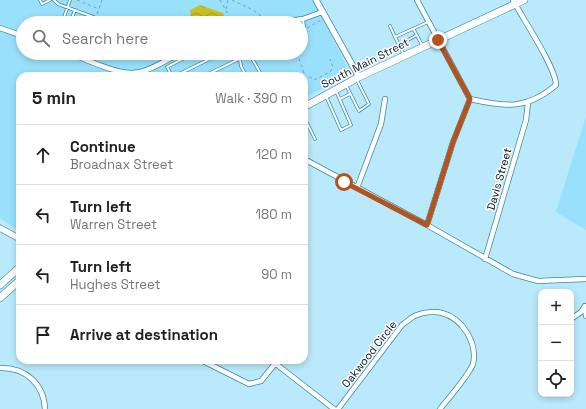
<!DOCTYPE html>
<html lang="en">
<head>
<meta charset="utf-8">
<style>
	body { margin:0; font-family:"Space Grotesk",sans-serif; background:#f2f2f2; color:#202124 }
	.controls { position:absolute; right:12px; bottom:12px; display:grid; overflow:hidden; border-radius:8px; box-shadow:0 2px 6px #0003 }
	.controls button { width:36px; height:36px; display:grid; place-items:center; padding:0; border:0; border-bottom:1px solid #e0e0e0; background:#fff; color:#202124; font:20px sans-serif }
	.stop { position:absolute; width:12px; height:12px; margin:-9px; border:3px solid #b6521c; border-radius:50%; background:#fff }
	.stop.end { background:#b6521c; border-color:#fff; box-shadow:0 1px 4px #0008 }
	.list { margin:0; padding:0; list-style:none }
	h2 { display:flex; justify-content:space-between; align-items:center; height:52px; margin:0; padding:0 16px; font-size:17px }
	h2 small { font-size:13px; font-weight:400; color:#757577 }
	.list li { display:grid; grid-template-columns:26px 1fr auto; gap:12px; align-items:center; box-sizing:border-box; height:60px; padding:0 16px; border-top:1px solid #e0e0e0 }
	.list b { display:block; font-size:15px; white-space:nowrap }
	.list p { margin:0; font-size:13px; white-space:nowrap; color:#757577 }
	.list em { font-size:13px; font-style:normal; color:#757577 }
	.icon { flex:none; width:22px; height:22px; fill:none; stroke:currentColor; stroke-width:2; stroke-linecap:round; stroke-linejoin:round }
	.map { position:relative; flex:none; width:586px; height:409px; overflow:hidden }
	.search { position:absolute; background:#fff; box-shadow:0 2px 6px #0003; left:16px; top:16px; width:292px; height:44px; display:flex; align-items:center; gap:10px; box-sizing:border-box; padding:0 14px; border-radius:22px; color:#757577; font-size:15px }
	.panel { position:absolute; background:#fff; box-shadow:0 2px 6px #0003; left:16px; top:72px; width:292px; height:292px; border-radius:12px }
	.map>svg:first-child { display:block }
	.built { fill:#99e0fd; fill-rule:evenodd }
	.water { fill:url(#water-waves) }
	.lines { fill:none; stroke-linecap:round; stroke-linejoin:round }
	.service-casing { stroke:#3488a6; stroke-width:3.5 }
	.minor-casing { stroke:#3488a6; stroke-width:6 }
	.tertiary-casing { stroke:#3488a6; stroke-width:7 }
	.primary-casing { stroke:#3488a6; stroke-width:8 }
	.path { stroke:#7da1b1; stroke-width:1; stroke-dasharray:3 3; stroke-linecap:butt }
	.service { stroke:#fff; stroke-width:2 }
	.minor { stroke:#fff; stroke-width:4.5 }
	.tertiary { stroke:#fff; stroke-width:5.5 }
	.primary { stroke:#fff; stroke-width:7 }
	.route { stroke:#b6521c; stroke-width:5 }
	.labels { text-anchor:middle; stroke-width:3; stroke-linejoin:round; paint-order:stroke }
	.street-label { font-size:11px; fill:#000f17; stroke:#fff }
</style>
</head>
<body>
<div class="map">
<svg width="586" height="409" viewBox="0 0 586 409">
	<defs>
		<pattern id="water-waves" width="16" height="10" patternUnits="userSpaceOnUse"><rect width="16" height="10" fill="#c9bf27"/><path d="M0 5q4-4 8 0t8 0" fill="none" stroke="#aba322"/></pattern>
	</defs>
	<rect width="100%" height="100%" fill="#bae9fc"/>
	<path class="built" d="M0,0H313L351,74L304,98V76H20V232L0,218ZM23,23H301V53H23Z
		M586,116V230L556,212Z"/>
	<path class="water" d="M200,5L223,13L225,23H192L190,10Z"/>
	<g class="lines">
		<g class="service-casing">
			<path id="service" d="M40,0L42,4L50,0
				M54,0L58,4L96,18L94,23
				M62,23L70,0
				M70,23L75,10
				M390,26L395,37
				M301,29L304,26L303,20
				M414,30L422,45
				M399,45L417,35
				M195,53H205
				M239,53L241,66L246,76
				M249,53L262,76
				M404,55L395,37L428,22
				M172,76L167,67L194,53
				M175,76L222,53
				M204,76L239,59
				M346,85L359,111L369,104L357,80
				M326,96L341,130L351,125L336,91
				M340,99L350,94
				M304,117L315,139
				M304,129V131"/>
		</g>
		<g class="minor-casing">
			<path id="minor" d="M417,0L470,99
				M276,23L303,19L322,12
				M0,28L23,36
				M69,53C88,60 121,77 140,72C154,69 168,59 180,53
				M470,99C505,107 527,110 556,85C556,68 523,19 513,0
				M304,159L427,225L513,274L538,281L586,279
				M357,188L381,124L385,99
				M427,225L453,142L470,99
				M485,259L526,120L528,103
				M585,307L586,316
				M571,319L581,312L585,306
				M201,360L249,384L261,381L278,360
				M276,364L334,409
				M0,368C25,367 44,384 45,409
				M338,409L402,325C407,322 412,316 417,315C424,312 435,311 442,313C462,318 478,343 473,364C469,375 448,399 440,409"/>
		</g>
		<g class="tertiary-casing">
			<path id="tertiary" d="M316,0L359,77
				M0,228L20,239"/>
		</g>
		<g class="primary-casing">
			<path id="primary" d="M304,107L359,77L524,0
				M0,285L20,267
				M0,298L20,280"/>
		</g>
		<path class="path" d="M77,0L99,9
			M220,0L233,23
			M232,0L253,10L271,23
			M226,9L228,0
			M97,14L102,0
			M301,37L306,36
			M301,42L307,39V28L321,20
			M297,53L306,79
			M297,76V70
			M304,80L310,77L314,80L330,72L333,67L330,59"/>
		<use href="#service" class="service"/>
		<use href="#minor" class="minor"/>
		<use href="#tertiary" class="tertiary"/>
		<use href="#primary" class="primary"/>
	</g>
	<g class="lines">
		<path class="route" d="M344,182L427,225L453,142L470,99L438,40"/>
	</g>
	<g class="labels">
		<g class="street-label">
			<text transform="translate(365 63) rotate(-27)" y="4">South Main Street</text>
			<text transform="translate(499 179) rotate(-74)" y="4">Davis Street</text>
			<text transform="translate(369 354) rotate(-52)" y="4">Oakwood Circle</text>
		</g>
	</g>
</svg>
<div class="controls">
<button>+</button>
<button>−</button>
<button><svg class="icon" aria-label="locate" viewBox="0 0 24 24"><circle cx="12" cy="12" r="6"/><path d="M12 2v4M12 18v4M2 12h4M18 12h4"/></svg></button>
</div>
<div class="stop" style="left:344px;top:182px"></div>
<div class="stop end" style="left:438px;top:40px"></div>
<div class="search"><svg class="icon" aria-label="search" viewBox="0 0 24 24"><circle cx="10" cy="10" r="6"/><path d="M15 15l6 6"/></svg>Search here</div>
<section class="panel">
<h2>5 min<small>Walk · 390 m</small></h2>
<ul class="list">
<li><svg class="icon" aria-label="ahead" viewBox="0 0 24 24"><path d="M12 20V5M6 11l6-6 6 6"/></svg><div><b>Continue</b><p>Broadnax Street</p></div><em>120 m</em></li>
<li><svg class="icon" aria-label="left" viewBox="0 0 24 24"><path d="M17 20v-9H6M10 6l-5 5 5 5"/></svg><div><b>Turn left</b><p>Warren Street</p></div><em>180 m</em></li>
<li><svg class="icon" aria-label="left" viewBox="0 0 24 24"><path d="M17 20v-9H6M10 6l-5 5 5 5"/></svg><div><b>Turn left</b><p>Hughes Street</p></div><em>90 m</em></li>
<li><svg class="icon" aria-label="arrive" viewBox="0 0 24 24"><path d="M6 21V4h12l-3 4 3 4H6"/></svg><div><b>Arrive at destination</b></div></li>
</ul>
</section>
</div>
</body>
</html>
